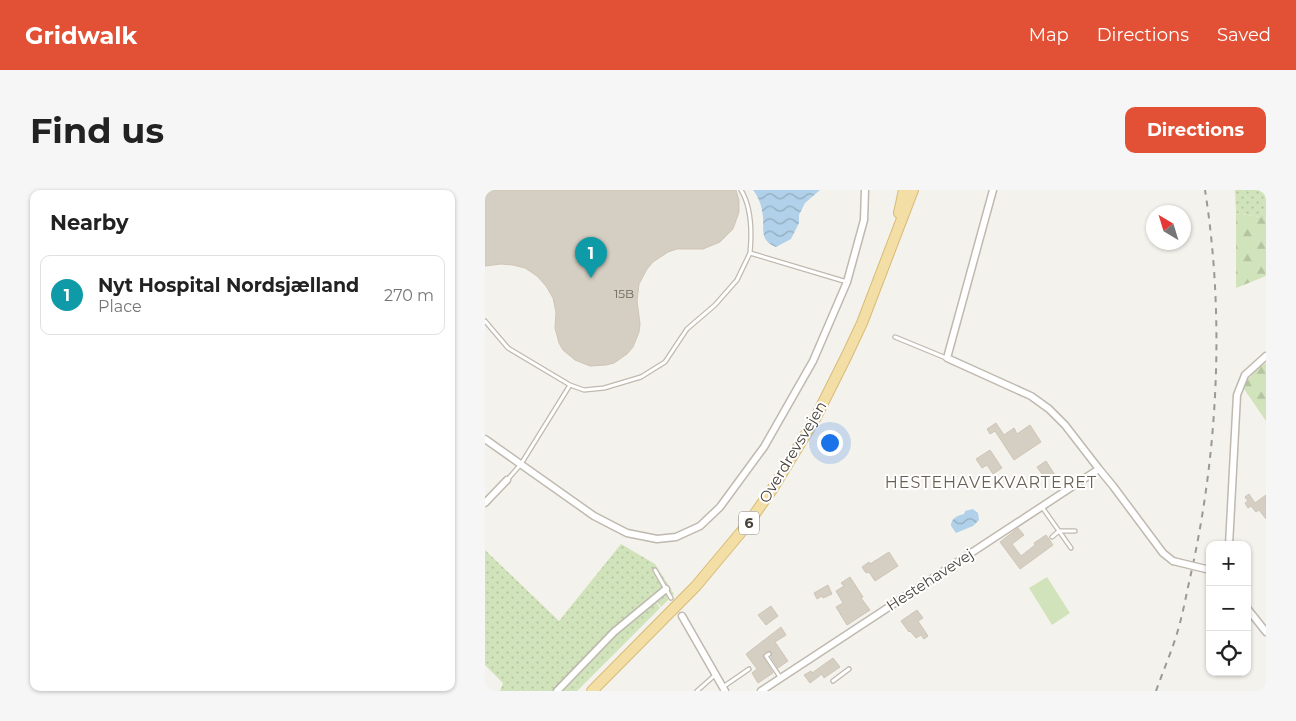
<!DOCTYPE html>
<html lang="en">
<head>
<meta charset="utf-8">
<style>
	body { margin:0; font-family:Montserrat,sans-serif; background:#f6f6f6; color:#222 }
	.controls { position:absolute; right:15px; bottom:15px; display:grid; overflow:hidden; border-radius:10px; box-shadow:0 1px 4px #0004 }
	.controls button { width:45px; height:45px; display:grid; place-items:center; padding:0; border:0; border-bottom:1px solid #e0e0e0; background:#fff; color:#222; font:25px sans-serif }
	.compass { position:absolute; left:661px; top:15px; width:45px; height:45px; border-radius:50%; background:#fff; box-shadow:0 1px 4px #0004; rotate:322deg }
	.you { position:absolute; left:344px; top:252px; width:18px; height:18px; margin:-12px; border:4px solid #fff; border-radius:50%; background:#1a73e8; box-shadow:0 0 0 8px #1a73e833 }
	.badge { display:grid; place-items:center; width:32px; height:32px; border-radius:50%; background:#e25135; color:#fff; font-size:16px; font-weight:700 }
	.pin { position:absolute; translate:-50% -41px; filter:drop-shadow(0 1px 2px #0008) }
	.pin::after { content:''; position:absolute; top:26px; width:18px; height:15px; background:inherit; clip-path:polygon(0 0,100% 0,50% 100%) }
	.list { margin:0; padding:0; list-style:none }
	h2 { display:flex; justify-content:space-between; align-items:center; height:65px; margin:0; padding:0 20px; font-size:21px }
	h2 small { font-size:16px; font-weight:400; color:#767676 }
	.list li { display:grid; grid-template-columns:32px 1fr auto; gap:15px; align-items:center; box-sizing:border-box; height:80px; margin:0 10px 10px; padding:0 10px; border:1px solid #e0e0e0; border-radius:10px }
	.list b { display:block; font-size:19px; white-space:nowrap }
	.list p { margin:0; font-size:16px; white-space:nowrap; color:#767676 }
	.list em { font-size:16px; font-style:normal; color:#767676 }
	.icon { flex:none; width:28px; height:28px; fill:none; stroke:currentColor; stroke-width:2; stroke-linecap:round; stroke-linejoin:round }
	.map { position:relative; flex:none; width:781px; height:501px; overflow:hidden; border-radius:10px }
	header { display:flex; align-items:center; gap:30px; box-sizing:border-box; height:70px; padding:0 25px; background:#e25135; color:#fff }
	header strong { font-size:24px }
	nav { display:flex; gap:28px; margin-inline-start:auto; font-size:18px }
	.intro { display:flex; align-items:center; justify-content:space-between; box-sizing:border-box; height:120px; padding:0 30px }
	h1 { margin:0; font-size:35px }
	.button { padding:12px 22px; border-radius:10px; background:#e25135; color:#fff; font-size:18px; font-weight:700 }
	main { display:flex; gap:30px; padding:0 30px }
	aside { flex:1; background:#fff; border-radius:10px; box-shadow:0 1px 4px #0004 }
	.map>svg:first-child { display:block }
	.green { fill:url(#green-dots) }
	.forest { fill:url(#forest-firs) }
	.pitch { fill:#d0e3ba }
	.water { fill:url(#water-waves) }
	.building { fill:#d5cec2; stroke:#cfc5b6 }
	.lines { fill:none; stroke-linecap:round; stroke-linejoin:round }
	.service-casing { stroke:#bfb9af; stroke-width:5.5 }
	.minor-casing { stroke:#bfb9af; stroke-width:9 }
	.primary-casing { stroke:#d7bb77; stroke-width:12 }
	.service { stroke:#fff; stroke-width:3 }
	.minor { stroke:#fff; stroke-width:6 }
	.primary { stroke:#f3dea6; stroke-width:10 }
	.rail { stroke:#999; stroke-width:2; stroke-dasharray:6 6; stroke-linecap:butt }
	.minor-bridge-casing { stroke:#bfb9af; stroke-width:9; stroke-linecap:butt }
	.minor-bridge { stroke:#fff; stroke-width:6 }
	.labels { text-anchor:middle; stroke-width:4; stroke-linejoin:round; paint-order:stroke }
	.number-label { font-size:12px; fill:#6b665c }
	.shield { fill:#fff; stroke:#7f7b75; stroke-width:1 }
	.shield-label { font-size:14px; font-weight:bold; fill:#48433a }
	.street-label { font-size:15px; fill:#48433a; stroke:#fff }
	.neighbourhood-label { font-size:16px; letter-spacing:1px; fill:#696153; stroke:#fff }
</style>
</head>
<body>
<header>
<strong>Gridwalk</strong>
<nav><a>Map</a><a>Directions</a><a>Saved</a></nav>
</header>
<div class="intro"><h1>Find us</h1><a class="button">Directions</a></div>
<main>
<aside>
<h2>Nearby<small></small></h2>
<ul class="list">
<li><span class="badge" style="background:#0f9aa8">1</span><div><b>Nyt Hospital Nordsjælland</b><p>Place</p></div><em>270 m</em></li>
</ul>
</aside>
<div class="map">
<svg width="781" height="501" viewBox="0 0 781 501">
	<defs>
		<pattern id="green-dots" width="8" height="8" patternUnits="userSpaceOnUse" patternTransform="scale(1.25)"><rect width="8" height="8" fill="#d0e3ba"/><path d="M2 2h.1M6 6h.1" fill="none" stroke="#b4c4a1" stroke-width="1.8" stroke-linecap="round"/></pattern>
		<pattern id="forest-firs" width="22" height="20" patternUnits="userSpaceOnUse" patternTransform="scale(1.25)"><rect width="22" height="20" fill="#d0e3ba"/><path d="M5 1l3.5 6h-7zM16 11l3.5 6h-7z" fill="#b4c4a1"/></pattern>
		<pattern id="water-waves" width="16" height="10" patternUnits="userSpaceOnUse" patternTransform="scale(1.25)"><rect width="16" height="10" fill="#b0d1e9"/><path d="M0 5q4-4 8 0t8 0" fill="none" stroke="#91abbe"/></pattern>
	</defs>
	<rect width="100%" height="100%" fill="#f4f2ec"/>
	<path class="green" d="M750,0H781V28L751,23Z
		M136,354L170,374L189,404L176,417L162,398L175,418L92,501H15L18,493L0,475V360L74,431Z"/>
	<path class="forest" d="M751,23L781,28V86L751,98Z
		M781,173V231L757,196L773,178Z"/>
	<path class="pitch" d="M562,387L585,423L567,435L544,398Z"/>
	<path class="water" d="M268,0H335L320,13L314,25V33L306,49L291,57C275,50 279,42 278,27C277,16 274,8 268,0Z
		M488,319L493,323L494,330L488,336L471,343L466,336C466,328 472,326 479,324L480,321Z"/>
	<path class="building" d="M0,0H251L254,10V22L248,39L235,52L218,59H192L183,62L168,72L162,79L154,94L152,111L155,134L154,142L148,157L142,164L129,173L121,175L105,176L90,170L78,160L74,153L70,138L71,122L68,108L61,96L52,86L40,78L28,75L16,74L0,76Z
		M511,233L519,245L529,238L532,244L545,235L556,252L529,270L510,241L505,244L502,239Z
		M505,260L517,278L508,284L502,275L497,278L491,269Z
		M561,271L570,285L561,290L552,277Z
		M764,304L770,313L781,305V329L774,320L771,322L766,316L763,318L760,313L763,311L760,307Z
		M533,338L539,345L527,354L536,366L550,355L549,353L561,345L568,355L535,379L515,352Z
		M404,362L413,376L390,391L384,382L381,383L377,377L384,372L385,374Z
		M365,387L378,407L376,408L385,420L362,435L351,417L358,413L351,401L359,396L356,393Z
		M343,395L347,404L338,408L337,406L332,409L329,403Z
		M286,416L293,426L281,435L273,425Z
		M432,420L438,428L433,431L443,446L439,449L436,445L431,448L425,441L424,442L416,431Z
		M296,437L301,445L290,452L303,471L293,478L286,467L287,462L283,461L279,463L278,467L288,483L273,493L267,483L272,479L261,464Z
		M348,468L355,477L339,488L337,484L325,493L319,485L326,481L327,483Z"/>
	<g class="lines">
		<g class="service-casing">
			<path id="service" d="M256,0C267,18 267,42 265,63
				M0,131L23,158L85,195
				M410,147L461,168
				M23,289L36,274L85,195L99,200L119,198L156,187L180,172L202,139L230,115L252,90L265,63L362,92
				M557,317L586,358
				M567,347L574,341H590
				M170,380L186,408
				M284,464L281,466L295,487
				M348,491L364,479
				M238,497L264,479
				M212,501L230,485"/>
		</g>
		<g class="minor-casing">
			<path id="minor" d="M508,0L462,168L546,206L564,219L580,235L614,279
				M0,249L109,326L142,343L172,349L191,347L215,336L235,317L279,257L328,171L362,92L379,30L380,0
				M0,313L22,290
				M744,355L752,205L760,185L781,166
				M762,418L781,442
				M197,426L240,501
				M72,501L129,442L181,399
				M276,501L614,279L628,296L678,363L688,371"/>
		</g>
		<g class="primary-casing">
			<path id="primary" d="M414,23L419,0
				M107,501L211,396L262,335L288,298L330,229L362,165L377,133L428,0"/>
		</g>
		<use href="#service" class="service"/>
		<use href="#minor" class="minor"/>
		<use href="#primary" class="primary"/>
		<path class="rail" d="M671,501C678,481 687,461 693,440C698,423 701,406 705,388C733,264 740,127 720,0"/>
		<g class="minor-bridge-casing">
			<path id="minor-bridge" d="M688,371L725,380"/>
		</g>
		<use href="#minor-bridge" class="minor-bridge"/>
	</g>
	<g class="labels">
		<g class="number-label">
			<text x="139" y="108">15B</text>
		</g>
		<rect class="shield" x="254" y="321.5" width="20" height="23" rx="4"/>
		<g class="shield-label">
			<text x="264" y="338">6</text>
		</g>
		<g class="street-label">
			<text transform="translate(308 262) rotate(-59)" y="5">Overdrevsvejen</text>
			<text transform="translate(445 390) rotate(-33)" y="5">Hestehavevej</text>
		</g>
		<g class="neighbourhood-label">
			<text x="506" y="298">HESTEHAVEKVARTERET</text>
		</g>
	</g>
</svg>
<div class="controls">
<button>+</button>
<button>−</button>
<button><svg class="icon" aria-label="locate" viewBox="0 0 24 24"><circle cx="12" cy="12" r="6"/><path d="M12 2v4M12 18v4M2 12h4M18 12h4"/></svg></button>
</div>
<svg class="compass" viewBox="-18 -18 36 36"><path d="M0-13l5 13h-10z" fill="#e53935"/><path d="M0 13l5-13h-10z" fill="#767676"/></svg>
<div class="you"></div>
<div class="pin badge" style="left:106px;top:88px;background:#0f9aa8">1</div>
</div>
</main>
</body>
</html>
